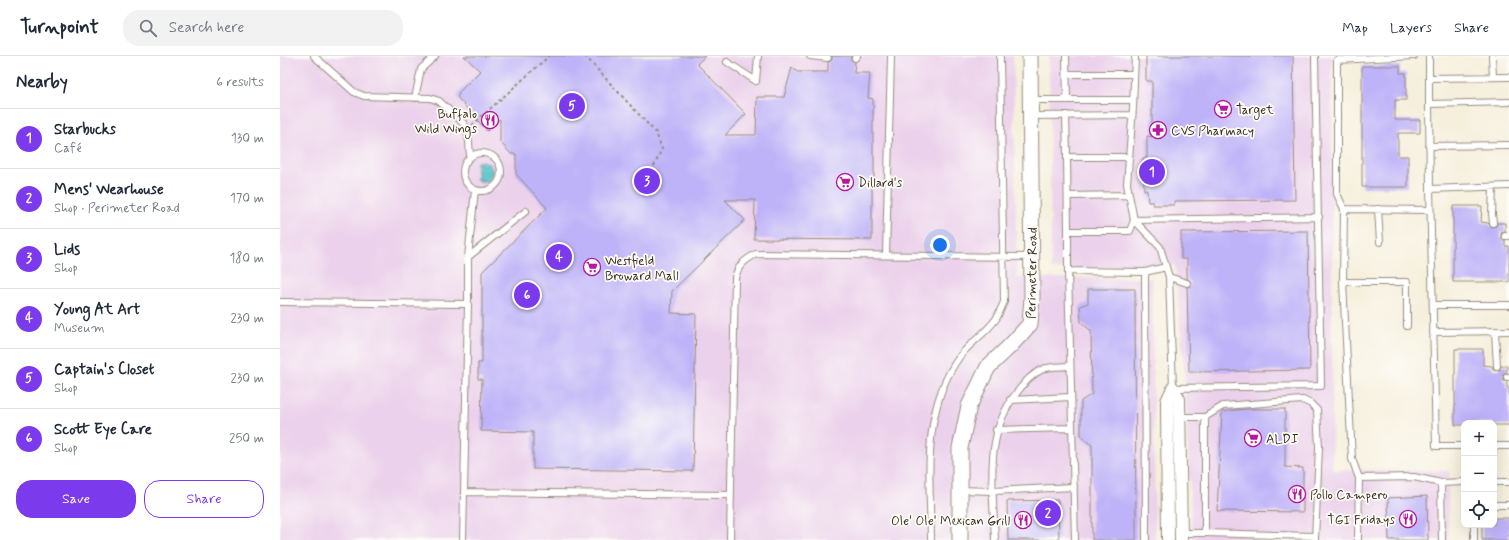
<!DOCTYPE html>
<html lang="en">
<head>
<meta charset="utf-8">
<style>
	body { margin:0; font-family:Mynerve,sans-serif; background:#f2f2f3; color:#1f2937 }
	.controls { position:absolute; right:12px; bottom:12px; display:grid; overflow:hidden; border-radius:8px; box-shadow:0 4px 16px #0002 }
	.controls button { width:36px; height:36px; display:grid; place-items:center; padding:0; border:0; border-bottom:1px solid #e0e1e3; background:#fff; color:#1f2937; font:20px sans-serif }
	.you { position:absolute; left:660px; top:189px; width:14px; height:14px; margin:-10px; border:3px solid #fff; border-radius:50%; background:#1a73e8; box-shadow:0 0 0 6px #1a73e833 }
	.badge { display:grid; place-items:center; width:26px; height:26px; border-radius:50%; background:#7c3aed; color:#fff; font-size:13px; font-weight:700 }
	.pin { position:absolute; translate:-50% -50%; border:2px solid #fff; box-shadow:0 1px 4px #0006 }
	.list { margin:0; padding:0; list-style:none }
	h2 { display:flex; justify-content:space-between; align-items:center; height:52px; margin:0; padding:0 16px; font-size:17px }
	h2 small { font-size:13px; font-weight:400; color:#747a83 }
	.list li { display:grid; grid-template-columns:26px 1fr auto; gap:12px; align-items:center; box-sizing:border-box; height:60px; padding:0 16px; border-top:1px solid #e0e1e3 }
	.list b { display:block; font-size:15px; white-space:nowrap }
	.list p { margin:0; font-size:13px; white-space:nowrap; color:#747a83 }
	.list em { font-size:13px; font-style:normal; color:#747a83 }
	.actions { display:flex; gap:8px; padding:12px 16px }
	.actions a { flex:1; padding:9px 0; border:1px solid #7c3aed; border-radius:16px; text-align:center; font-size:14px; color:#7c3aed }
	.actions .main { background:#7c3aed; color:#fff }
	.icon { flex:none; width:22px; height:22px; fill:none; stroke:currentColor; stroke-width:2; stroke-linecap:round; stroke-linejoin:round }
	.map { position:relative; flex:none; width:1229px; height:484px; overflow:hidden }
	header { display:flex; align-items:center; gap:24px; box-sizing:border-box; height:56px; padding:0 20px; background:#fff; border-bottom:1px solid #e0e1e3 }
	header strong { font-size:19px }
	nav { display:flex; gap:22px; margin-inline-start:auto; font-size:14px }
	.search { width:280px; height:36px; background:#f2f2f3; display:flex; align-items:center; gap:10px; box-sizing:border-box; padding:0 14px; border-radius:16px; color:#747a83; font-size:15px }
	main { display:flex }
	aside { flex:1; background:#fff }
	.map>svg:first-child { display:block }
	.built { fill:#ebd1eb }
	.water { fill:url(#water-ripples); stroke:#4a7875 }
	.building { fill:#beb2f8 }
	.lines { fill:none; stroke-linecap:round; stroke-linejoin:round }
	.service-casing { stroke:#988c7d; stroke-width:8 }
	.minor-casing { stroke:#988c7d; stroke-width:14 }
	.tertiary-casing { stroke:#988c7d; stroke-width:17 }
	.path { stroke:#988c7d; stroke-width:2; stroke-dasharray:3 3; stroke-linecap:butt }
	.service { stroke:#fff; stroke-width:6 }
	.minor { stroke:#fff; stroke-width:12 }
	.tertiary { stroke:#fff; stroke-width:15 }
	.labels { text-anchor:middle; stroke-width:3.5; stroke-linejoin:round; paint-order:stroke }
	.poi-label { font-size:13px; fill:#3b2a1e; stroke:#fdfcf7; text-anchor:start }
	.street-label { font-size:13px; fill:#3b2a1e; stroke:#fdfcf7 }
</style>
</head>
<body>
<header>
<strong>Turnpoint</strong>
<div class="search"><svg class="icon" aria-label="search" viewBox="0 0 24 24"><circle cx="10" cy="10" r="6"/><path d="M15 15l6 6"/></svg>Search here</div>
<nav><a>Map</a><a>Layers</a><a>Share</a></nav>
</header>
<main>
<aside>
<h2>Nearby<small>6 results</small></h2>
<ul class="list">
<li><span class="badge">1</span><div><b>Starbucks</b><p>Café</p></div><em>130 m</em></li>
<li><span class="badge">2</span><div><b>Mens' Wearhouse</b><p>Shop · Perimeter Road</p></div><em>170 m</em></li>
<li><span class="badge">3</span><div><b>Lids</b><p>Shop</p></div><em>180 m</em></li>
<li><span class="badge">4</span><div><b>Young At Art</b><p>Museum</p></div><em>230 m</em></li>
<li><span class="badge">5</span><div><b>Captain's Closet</b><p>Shop</p></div><em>230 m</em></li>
<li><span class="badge">6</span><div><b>Scott Eye Care</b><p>Shop</p></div><em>250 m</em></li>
</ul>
<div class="actions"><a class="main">Save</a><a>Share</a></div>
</aside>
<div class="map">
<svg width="1229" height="484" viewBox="0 0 1229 484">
	<defs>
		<pattern id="water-ripples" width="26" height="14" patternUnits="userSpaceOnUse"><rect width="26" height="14" fill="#58c5cc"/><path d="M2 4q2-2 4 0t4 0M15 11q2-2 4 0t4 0" fill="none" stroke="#4aa0a5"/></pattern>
	</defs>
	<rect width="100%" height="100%" fill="#fdfcf7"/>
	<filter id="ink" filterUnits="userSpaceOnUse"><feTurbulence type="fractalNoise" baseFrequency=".025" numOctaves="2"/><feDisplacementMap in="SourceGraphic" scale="8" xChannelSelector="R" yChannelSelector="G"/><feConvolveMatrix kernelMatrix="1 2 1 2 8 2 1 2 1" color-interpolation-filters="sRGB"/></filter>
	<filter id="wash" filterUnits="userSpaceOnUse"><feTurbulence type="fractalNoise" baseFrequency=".012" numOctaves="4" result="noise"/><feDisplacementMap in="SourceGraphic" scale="16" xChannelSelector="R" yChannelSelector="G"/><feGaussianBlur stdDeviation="0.9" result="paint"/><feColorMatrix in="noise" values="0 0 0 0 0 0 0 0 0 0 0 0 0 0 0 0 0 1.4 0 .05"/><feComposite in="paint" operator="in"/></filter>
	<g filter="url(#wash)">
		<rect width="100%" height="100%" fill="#f5efdc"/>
		<path class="built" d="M0,0H733L737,222H872L875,484H0Z
			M769,0H1052V414L1169,415L1168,484H912L905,323L895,209L771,213Z"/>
		<path class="water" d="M203,105C213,108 214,116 209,124L202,126L197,124V106Z"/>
		<g id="blocks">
			<path class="building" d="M184,0H425L417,8L466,58L445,79H476L477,41H504L512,11L517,16H548V6L552,4V0H571V4L575,6L574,17H590L588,42L593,43V99H594V128H592V184L474,183L475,144H445L465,164L392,235L391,257L416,258L413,415L253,413V376L201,375L202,323H198V307H202V216L267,152L236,118V98H231L220,86V63L207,75L177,41L179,39L178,37L200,15Z
				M866,0H1013L1015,144L894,145V149H873V146H868L867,134H864L863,102H867V80L872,81V25H866Z
				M1082,10H1120V17H1126V44H1115V64H1140V77H1118V100H1128V131H1082Z
				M1173,150H1202L1201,166L1208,167L1212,171L1216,170L1217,167H1225V176L1221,177V180L1222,184H1225V190H1229V226H1173Z
				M1028,175L1030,314L909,316L907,231L910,230L911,226L907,222V203H901V176Z
				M808,233H855L856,484H812V389L801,381V345L812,338L811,275L801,266L800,250L808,247Z
				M1175,293H1203V309L1212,310L1213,313L1217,314H1220L1221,310H1227V316L1223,318V321L1224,325L1227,326V332H1229V369H1214V367H1184V369H1175Z
				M965,353H1005V411L1023,412V456L937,455L942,356Z
				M1147,440L1148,484H1109L1108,442Z
				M778,444L779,484H728L727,445Z
				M1214,462H1229V484H1202V469H1214Z"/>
		</g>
	</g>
	<g filter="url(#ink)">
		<use href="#blocks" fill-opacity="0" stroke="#988c7d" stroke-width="1"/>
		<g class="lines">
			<g class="service-casing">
				<path id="service" d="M34,0L74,36L84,40L150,42L159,45L183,67L187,73L189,86L190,101
					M530,0L548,2
					M786,0L787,44
					M855,0L853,52L847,128L854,164L880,191L889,221L893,332L1041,330L1035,0
					M1149,0V48L1229,46
					M1212,0L1213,21
					M575,2L577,0
					M447,6L476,25L478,0
					M787,18H854
					M1149,22L1229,21
					M135,42L141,13L155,0
					M751,44H853
					M1149,48L1150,133L1229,130
					M786,59L787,101
					M751,60L852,59
					M1149,90L1229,89
					M183 116a19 19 0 1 1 38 0a19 19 0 1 1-38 0Z
					M1213,131L1212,158L1213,167
					M1150,133L1156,390H1184
					M788,140L849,139
					M1064,153L1057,138V4L1134,0
					M1098,153L1100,186
					M788,175L787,101H849
					M1225,180H1229
					M606,199L611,0
					M188,201L246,155
					M788,215V175H850L854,164L1039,161
					M889,221L907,227
					M1063,226L1072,403L1079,422L1078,484
					M0,246L188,248
					M1153,249H1229
					M1127,270V226H1063L1064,153L1150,154
					M1215,275L1217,310
					M1153,276L1229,275
					M1227,321H1229
					M730,344L791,341
					M899,361H925L943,350L1023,344L1031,348L1037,354L1039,391L1035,484
					M925,361V477L1035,480
					M716,374L792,372
					M1214,390H1229
					M1079,422L1134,421L1161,427
					M1214,426H1229
					M680,434L713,435L794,431
					M184,436L451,439
					M1214,449H1229
					M1194,469V484
					M901,477H925
					M183,484L188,248V201L195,134
					M450,484L455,222C458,209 465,204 476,198L752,201
					M651,484C650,423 641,353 680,300C690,287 706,277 716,263C719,258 721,252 724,246L720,0
					M715,484C713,432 703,378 738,335C746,325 752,318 763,313C771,310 782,311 790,310
					M795,484L788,215L865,216
					M866,484L865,216L886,211
					M1162,484L1161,427L1184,426"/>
			</g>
			<g class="minor-casing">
				<path id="minor" d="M893,332L899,343L901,484
					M888,484L887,345L893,332"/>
			</g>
			<g class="tertiary-casing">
				<path id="tertiary" d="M680,484V392L689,350L708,311L731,289L750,268L752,241L750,0"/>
			</g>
			<path class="path" d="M305,0L376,77L382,93L373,112
				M192,69L269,0"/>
			<use href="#service" class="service"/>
			<use href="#minor" class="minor"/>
			<use href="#tertiary" class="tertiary"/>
		</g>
	</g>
	<defs>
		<g id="supermarket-ring" transform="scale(0.9)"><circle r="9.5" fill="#fdfcf7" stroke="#b5179e" stroke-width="1.5"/><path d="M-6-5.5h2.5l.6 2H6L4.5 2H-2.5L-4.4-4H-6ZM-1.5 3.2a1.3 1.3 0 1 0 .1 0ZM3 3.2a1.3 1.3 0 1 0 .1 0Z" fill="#b5179e"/></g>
		<g id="restaurant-ring" transform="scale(0.9)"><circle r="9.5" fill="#fdfcf7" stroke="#b5179e" stroke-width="1.5"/><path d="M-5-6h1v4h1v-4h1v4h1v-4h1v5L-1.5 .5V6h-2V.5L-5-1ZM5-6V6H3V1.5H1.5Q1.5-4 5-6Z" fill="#b5179e"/></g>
		<g id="pharmacy-ring" transform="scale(0.9)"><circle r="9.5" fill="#fdfcf7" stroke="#b5179e" stroke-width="1.5"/><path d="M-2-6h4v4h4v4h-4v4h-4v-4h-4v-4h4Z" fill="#b5179e"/></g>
	</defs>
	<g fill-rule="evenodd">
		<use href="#supermarket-ring" x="943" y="53"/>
		<use href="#restaurant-ring" x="210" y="64"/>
		<use href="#pharmacy-ring" x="878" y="74"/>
		<use href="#supermarket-ring" x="565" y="126"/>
		<use href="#supermarket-ring" x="312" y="211"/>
		<use href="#supermarket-ring" x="973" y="382"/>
		<use href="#restaurant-ring" x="1017" y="438"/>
		<use href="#restaurant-ring" x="1128" y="463"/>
		<use href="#restaurant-ring" x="743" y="464"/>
	</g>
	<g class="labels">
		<g class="poi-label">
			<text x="956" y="58">Target</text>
			<text x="197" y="62" text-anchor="end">Buffalo<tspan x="197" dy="15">Wild Wings</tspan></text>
			<text x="891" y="79">CVS Pharmacy</text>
			<text x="578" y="131">Dillard's</text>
			<text x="325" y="209">Westfield<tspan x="325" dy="15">Broward Mall</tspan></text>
			<text x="986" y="387">ALDI</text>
			<text x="1030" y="443">Pollo Campero</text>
			<text x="1115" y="468" text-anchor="end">TGI Fridays</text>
			<text x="730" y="469" text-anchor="end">Ole' Ole' Mexican Grill</text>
		</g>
		<g class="street-label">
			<text transform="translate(751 217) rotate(-89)" y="5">Perimeter Road</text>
		</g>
	</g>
</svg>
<div class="controls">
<button>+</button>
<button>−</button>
<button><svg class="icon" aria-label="locate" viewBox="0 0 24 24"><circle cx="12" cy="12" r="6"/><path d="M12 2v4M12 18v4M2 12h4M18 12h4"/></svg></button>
</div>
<div class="you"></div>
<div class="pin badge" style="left:872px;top:116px">1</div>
<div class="pin badge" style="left:768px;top:457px">2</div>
<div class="pin badge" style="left:367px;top:125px">3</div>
<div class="pin badge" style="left:279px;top:201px">4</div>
<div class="pin badge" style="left:292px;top:50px">5</div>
<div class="pin badge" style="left:247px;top:239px">6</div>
</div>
</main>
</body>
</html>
